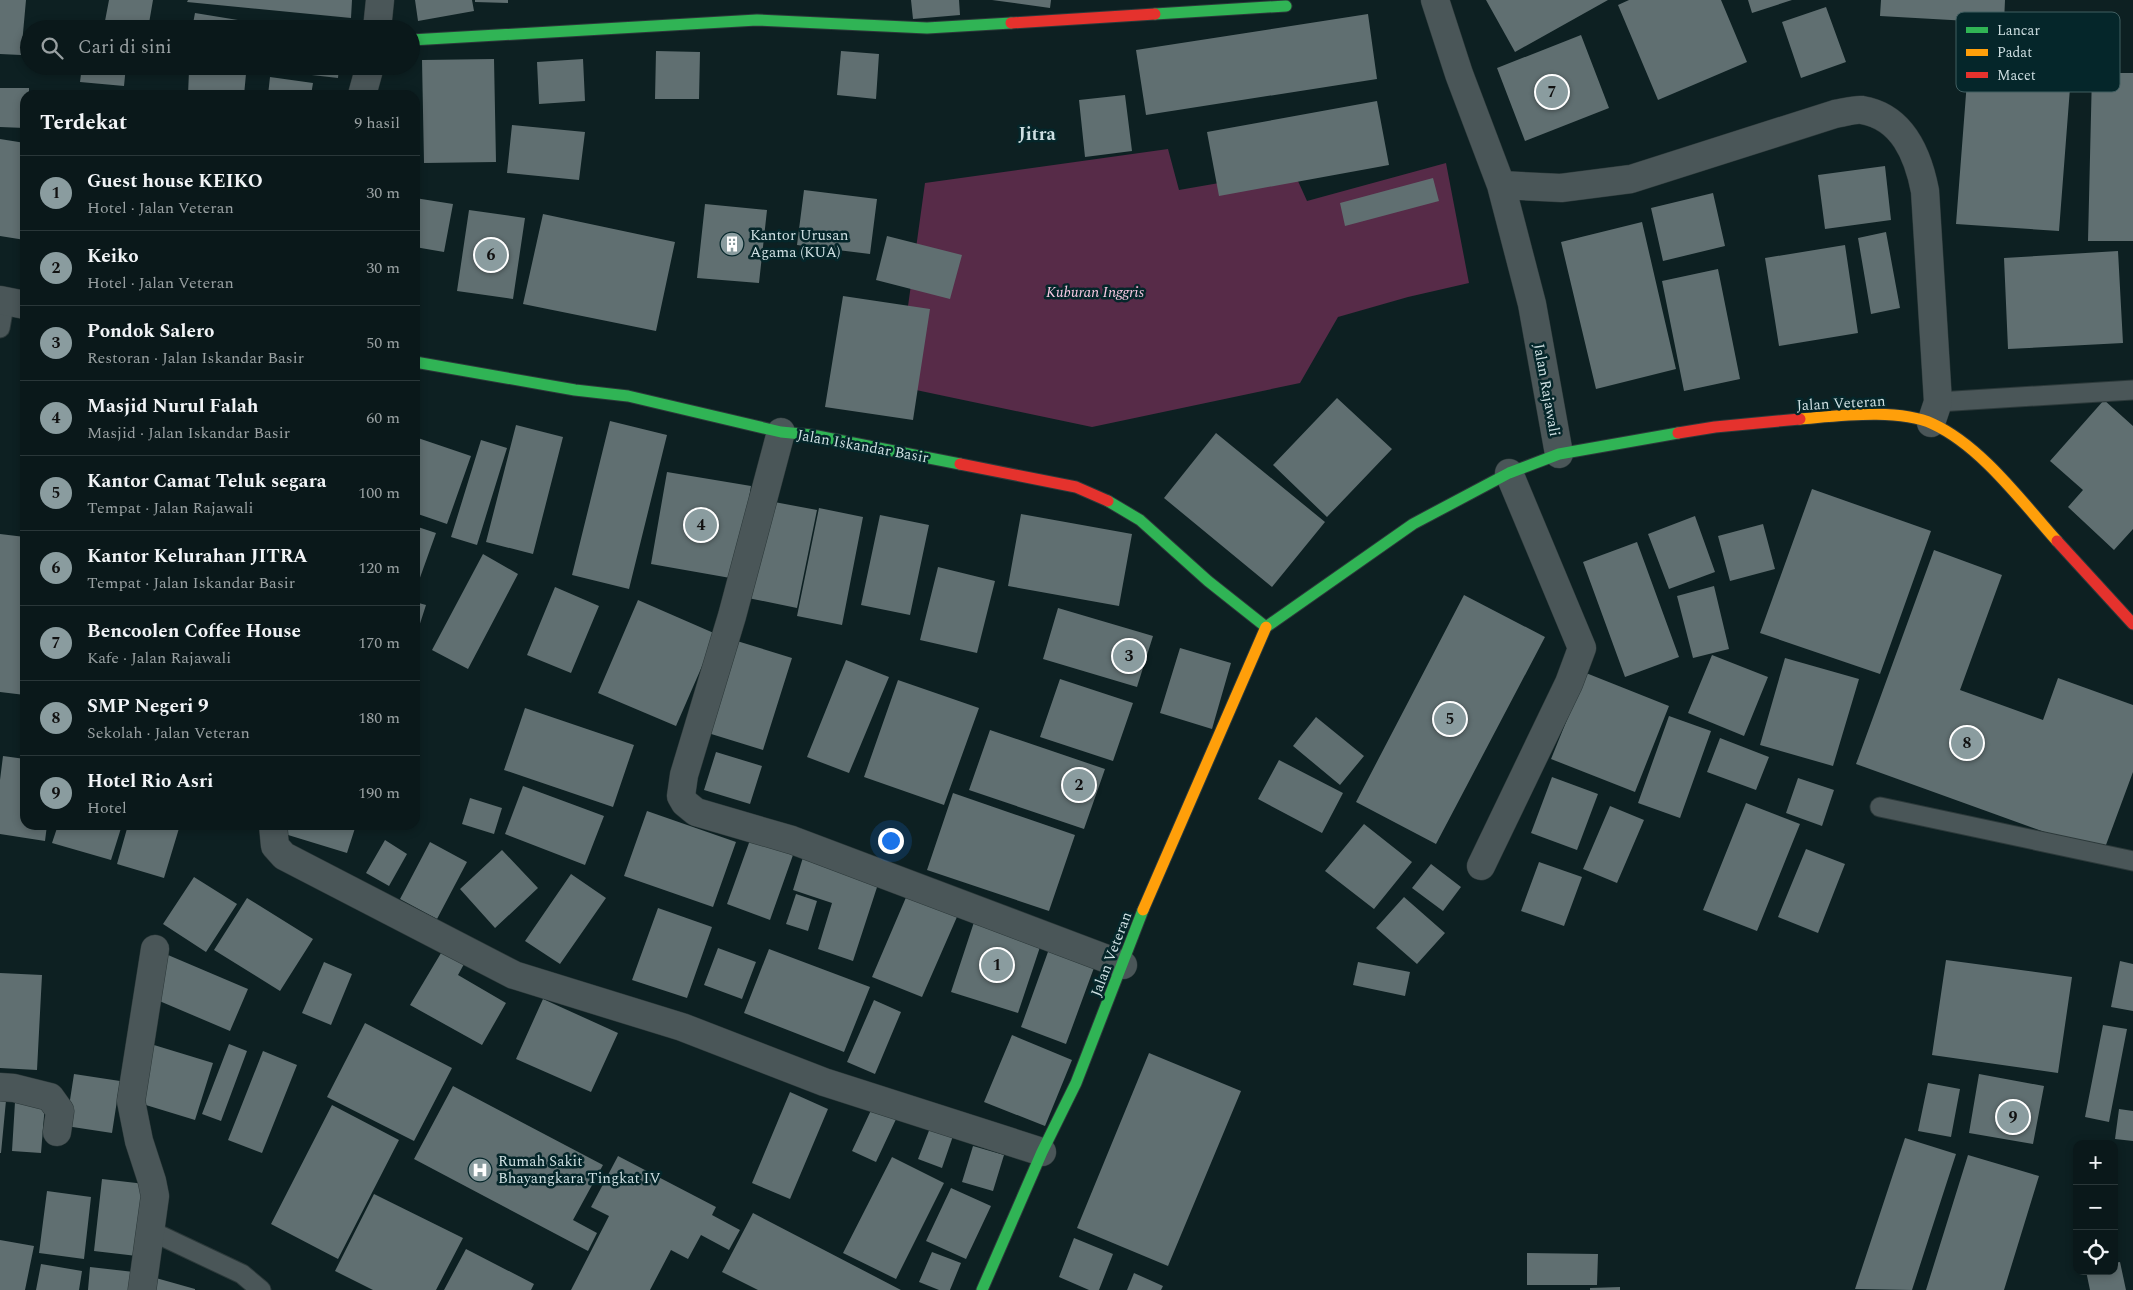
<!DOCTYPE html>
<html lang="id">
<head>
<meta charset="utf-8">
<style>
	body { margin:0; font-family:Spectral,serif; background:#182527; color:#f1f3f6 }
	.controls { position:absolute; right:15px; bottom:15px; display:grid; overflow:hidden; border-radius:10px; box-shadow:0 2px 8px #0003 }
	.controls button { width:45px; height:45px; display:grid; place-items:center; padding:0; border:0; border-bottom:1px solid #2a3739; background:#0a181a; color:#f1f3f6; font:25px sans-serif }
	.you { position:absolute; left:890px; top:840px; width:18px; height:18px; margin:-12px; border:4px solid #fff; border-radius:50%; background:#1a73e8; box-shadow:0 0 0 8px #1a73e833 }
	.badge { display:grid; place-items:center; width:32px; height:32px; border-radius:50%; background:#8a9c9f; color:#111; font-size:16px; font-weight:700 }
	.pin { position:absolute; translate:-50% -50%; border:2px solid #fff; box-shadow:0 1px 5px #0006 }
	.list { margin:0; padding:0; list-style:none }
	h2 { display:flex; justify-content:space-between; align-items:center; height:65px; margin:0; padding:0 20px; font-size:21px }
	h2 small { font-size:16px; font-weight:400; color:#99a0a2 }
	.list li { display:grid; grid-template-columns:32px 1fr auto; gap:15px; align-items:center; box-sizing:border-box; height:75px; padding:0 20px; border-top:1px solid #2a3739 }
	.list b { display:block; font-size:19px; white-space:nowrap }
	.list p { margin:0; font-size:16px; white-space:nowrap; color:#99a0a2 }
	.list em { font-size:16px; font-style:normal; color:#99a0a2 }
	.icon { flex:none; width:28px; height:28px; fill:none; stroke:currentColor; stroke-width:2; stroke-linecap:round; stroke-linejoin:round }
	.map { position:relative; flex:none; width:2133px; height:1290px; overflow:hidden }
	.search { position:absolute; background:#0a181a; box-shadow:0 2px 8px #0003; left:20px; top:20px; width:400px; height:55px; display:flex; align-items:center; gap:12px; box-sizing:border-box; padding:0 18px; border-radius:28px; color:#99a0a2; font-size:19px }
	.panel { position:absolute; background:#0a181a; box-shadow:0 2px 8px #0003; left:20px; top:90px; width:400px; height:740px; border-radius:15px }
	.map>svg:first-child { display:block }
	.green { fill:#572b48 }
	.building { fill:#606f71 }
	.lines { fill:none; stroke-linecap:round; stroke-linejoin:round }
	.lane-casing { stroke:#2c393a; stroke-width:21 }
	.street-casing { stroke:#2c393a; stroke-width:29 }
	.fast-casing { stroke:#2c393a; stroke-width:13 }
	.slow-casing { stroke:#2c393a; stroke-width:13 }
	.jam-casing { stroke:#2c393a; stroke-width:13 }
	.lane { stroke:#4a5658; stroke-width:19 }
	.street { stroke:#4a5658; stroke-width:28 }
	.fast { stroke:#30b455; stroke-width:11 }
	.slow { stroke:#ff9f0a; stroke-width:11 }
	.jam { stroke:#e5322d; stroke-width:11 }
	.labels { text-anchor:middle; stroke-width:5; stroke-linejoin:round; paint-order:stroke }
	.poi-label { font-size:15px; fill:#cedfe2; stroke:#05262a; text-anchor:start }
	.park-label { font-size:15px; font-style:italic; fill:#facbe4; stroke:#05262a }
	.street-label { font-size:15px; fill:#cedfe2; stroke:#05262a }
	.quarter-label { font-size:18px; font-weight:bold; fill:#cedfe2; stroke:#05262a }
	.key { fill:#05262a; stroke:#415e61; stroke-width:1 }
	.key-label { font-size:14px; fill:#cedfe2 }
</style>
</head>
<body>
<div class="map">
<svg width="2133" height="1290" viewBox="0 0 2133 1290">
	<rect width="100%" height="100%" fill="#0d2022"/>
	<path class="green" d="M1168,149L1179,190L1293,170L1307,201L1446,163L1469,283L1408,297L1338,317L1300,383L1092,427L897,386L925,183Z"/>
	<path class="building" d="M0,0H26L21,55L0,54Z
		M109,0H153L148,29L105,21Z
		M188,0H352L351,18L187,2Z
		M415,0H472L474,11L418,21Z
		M475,0H508V3L475,2Z
		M911,0H959L960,15L913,19Z
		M992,0H1051L1050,8Z
		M1486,0H1608L1515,52Z
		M1629,0H1721L1747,62L1658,100L1618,5Z
		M1748,0H1792L1752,13Z
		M1881,0H2005L2004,23L1880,16Z
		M1826,7L1846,62L1801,78L1782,22Z
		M195,13L244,21L242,29H192Z
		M1368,14L1377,79L1146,115L1136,50Z
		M1581,35L1609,108L1525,141L1497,68Z
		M656,51L700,52L699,99H655Z
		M841,51L879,54L876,99L837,95Z
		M494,59L496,162L424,163L422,60Z
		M583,59L585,101L539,104L537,62Z
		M82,66H126L124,86L80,82Z
		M269,66H339L338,78L268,70Z
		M1968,68L2071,75L2059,231L1956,224Z
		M189,71L246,74L244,95H188Z
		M2092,73H2133V241H2088Z
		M270,77L313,83L311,95H268Z
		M0,88H29V95H25V128L0,127Z
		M1125,95L1132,151L1085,157L1079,100Z
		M1377,101L1389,165L1219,196L1207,132Z
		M512,125L585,132L579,180L507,173Z
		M0,139L25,143V240L0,236Z
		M1885,166L1891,220L1825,229L1818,175Z
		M1433,178L1439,201L1345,226L1340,203Z
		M804,190L877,199L870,254L797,245Z
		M1713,193L1725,246L1663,261L1651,208Z
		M415,198L453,204L444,252L415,247Z
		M705,204L767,210L759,283L697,278Z
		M469,210L525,218L513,299L457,291Z
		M543,214L675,242L656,331L523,304Z
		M1642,222L1676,369L1596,389L1561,242Z
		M1886,232L1900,308L1871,314L1858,238Z
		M887,236L962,255L950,299L876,280Z
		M1845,245L1858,333L1779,346L1765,258Z
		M2118,251L2123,343L2008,349L2004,258Z
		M1718,269L1740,379L1684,391L1662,281Z
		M843,296L930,309L913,420L825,407Z
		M24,368H25V386L21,385Z
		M1337,398L1392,449L1327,517L1273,465Z
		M2104,400L2133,426V529L2114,550L2068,507L2083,490L2050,461Z
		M610,421L667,435L629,589L572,575Z
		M516,425L563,437L533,554L486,542Z
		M1216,433L1325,522L1272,587L1164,498Z
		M415,437L471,456L447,524L415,513Z
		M481,440L507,448L477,545L451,537Z
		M667,472L751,486L736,579L651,564Z
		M1812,489L1931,531L1880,674L1760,633Z
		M769,501L817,510L797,608L748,598Z
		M819,508L863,517L842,625L797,616Z
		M1021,514L1132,534L1119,606L1008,586Z
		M880,515L929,525L910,615L861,605Z
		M1695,516L1715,572L1669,589L1648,534Z
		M1763,524L1775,569L1730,581L1718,536Z
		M415,526L436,533L417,586L415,585Z
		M0,534L25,537V695L0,692Z
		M1637,542L1679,657L1625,677L1583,562Z
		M1934,550L2002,575L1960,690L2043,720L2058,678L2133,705V772L2103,853L1856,764Z
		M483,554L518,574L468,669L432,650Z
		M938,567L995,581L977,653L920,640Z
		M1714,586L1729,649L1693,658L1677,596Z
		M555,587L599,606L571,673L527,655Z
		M1464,595L1545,637L1436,844L1356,802Z
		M638,600L716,634L676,726L598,693Z
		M415,602L426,605L415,639Z
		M1058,608L1153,636L1137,687L1043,659Z
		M737,641L792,658L763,750L708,733Z
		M1180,648L1231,663L1212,729L1160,713Z
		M1712,655L1768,677L1744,736L1688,713Z
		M1785,658L1859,679L1833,766L1760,745Z
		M846,660L889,677L849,773L807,757Z
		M1586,673L1669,706L1635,792L1551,759Z
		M1060,679L1133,703L1113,761L1040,737Z
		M898,680L979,708L944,805L864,777Z
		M525,708L634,745L613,807L504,770Z
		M1669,716L1711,731L1680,818L1638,803Z
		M1316,717L1364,756L1340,785L1293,746Z
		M990,730L1105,769L1084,829L969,790Z
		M1720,738L1769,757L1756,790L1707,772Z
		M716,752L762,766L750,804L704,790Z
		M3,756L25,759V825H47L45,841L0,834V780Z
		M1279,760L1343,793L1322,833L1258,799Z
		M1552,777L1598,794L1577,850L1531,833Z
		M1798,778L1834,790L1822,826L1786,813Z
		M523,786L604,816L585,865L505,834Z
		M953,793L1075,835L1049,911L927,870Z
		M470,798L502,808L494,834L462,824Z
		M1746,803L1800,824L1757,931L1703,910Z
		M1610,806L1644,820L1617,883L1583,869Z
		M647,811L736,842L713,907L624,876Z
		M1364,824L1412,862L1374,909L1325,871Z
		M58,825H122L111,860L52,843Z
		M128,825H180L164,878L117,864Z
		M277,825H356L347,853L275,831Z
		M385,840L407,854L389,886L366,873Z
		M750,840L793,855L770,920L727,904Z
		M430,842L467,862L437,919L400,899Z
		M1806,849L1845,864L1818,933L1778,917Z
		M502,850L538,888L495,928L460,889Z
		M804,854L880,878L853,961L818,949L832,903L793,890Z
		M1539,862L1582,877L1564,926L1521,911Z
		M1431,864L1461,887L1443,911L1412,888Z
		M571,874L606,898L560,964L525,941Z
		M194,877L237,904L206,952L163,924Z
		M910,888L960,910L922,997L872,977Z
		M796,894L817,901L808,931L786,924Z
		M1404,897L1445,933L1417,964L1376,928Z
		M247,898L313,939L280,991L214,950Z
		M658,908L712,927L687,998L632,980Z
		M976,916L1043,938L1018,1013L951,992Z
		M447,943L469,955L458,975L506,1003L482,1045L410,1005Z
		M718,948L756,962L742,999L704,985Z
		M769,949L870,987L844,1052L744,1013Z
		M1049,949L1095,965L1066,1044L1021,1027Z
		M168,955L248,989L230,1031L150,997Z
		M1946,960L2072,977L2058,1073L1932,1055Z
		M2120,961L2133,964V1011L2111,1007Z
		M324,962L352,974L331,1025L302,1013Z
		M1358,962L1410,972L1405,996L1353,985Z
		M0,973L42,975L37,1070L0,1068Z
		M543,999L618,1033L591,1092L516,1059Z
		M874,1000L901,1012L875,1074L847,1062Z
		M365,1023L452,1068L414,1141L327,1097Z
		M2103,1025L2127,1029L2109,1122L2085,1117Z
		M1012,1035L1072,1060L1045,1126L984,1102Z
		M229,1044L247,1051L221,1121L202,1114Z
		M154,1045L213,1063L195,1120L136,1102Z
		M263,1051L297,1065L262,1153L228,1140Z
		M1149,1053L1241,1091L1168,1266L1077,1228Z
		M74,1074L120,1081L112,1133L66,1126Z
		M1979,1074L2044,1086L2033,1144L1969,1133Z
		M1928,1083L1960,1089L1951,1137L1918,1131Z
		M453,1086L603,1165L573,1220L597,1233L588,1251L414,1159Z
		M0,1090H7L1,1153H0Z
		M790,1092L828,1109L790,1199L752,1183Z
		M15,1102L45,1104L41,1153L12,1151Z
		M332,1105L399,1140L338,1259L271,1224Z
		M873,1106L897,1117L876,1162L852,1151Z
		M2119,1109L2133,1111V1141L2115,1139Z
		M930,1128L953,1136L942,1168L918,1159Z
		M1905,1138L1956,1154L1912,1290L1855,1289Z
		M973,1146L1004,1155L993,1191L962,1182Z
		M1968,1155L2039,1176L2004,1290H1926Z
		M618,1156L716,1207L712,1215L740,1230L729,1250L701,1235L688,1259L671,1250L650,1290H571L609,1216L591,1207Z
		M892,1157L944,1183L896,1279L843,1253Z
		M102,1179L145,1184L137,1256L94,1251Z
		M951,1188L991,1206L966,1259L926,1241Z
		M47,1191L91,1197L84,1259L39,1253Z
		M374,1194L463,1238L436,1290H373L335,1271Z
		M753,1213L901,1290H758L722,1272Z
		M1074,1238L1113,1254L1099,1290H1089L1059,1277Z
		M0,1240L34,1246L25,1290H0Z
		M466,1249L534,1284L531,1290H444Z
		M932,1252L961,1263L950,1290H939L919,1282Z
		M1527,1253L1598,1254L1597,1285H1527Z
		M2120,1262L2126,1290H2090L2086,1271H2114V1263Z
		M41,1264L82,1271L79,1290H36Z
		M90,1267L134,1272L131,1290H88Z
		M1134,1273L1163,1286L1161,1290H1127Z
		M156,1278L195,1289V1290H152Z
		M1620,1287V1290H1590V1288Z"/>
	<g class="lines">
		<g class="lane-casing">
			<path id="lane" d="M0,328L5,300
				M1938,402L2133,390
				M1880,807L2133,861
				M151,1231L242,1274L261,1290"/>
		</g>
		<g class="street-casing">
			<path id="street" d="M1435,0L1459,74L1501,185L1532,304L1559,454
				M377,29L380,0
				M362,95L370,66
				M1501,185L1561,188L1631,179L1835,114C1843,113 1854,109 1862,110C1903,117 1918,155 1925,191L1938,402L1931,423
				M0,300L25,305
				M781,432L732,616L684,775L681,796L685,803L696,812L792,840L1123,965
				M273,825L275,846L284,856L514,975L682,1027L824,1082L1042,1152
				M1481,866L1569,683L1582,648L1509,473
				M0,1087L14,1088L50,1097L60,1111L57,1132
				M142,1290L155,1196L152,1181L139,1141L131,1101L155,949"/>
		</g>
		<g class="fast-casing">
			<path id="fast" d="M1155,14L1286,6
				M411,40L757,20L927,28L1011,23
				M415,362L575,390L628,396L781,432L812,435L960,464
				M1108,501L1140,520L1208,581L1266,627
				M1266,627L1413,524L1509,473L1559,454L1678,433
				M982,1290L1042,1152L1076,1083L1143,910"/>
		</g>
		<g class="slow-casing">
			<path id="slow" d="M1800,419C1838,416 1898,408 1933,424C1981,446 2022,502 2057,541
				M1143,910L1266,627"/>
		</g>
		<g class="jam-casing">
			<path id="jam" d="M1011,23L1155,14
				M1678,433L1715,427L1800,419
				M960,464L1076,487L1108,501
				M2057,541L2133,624"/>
		</g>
		<use href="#lane" class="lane"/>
		<use href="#street" class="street"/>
		<use href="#fast" class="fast"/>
		<use href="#slow" class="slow"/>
		<use href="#jam" class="jam"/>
	</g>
	<defs>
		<g id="building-disc" transform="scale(1.25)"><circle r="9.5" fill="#8a9c9f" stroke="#05262a"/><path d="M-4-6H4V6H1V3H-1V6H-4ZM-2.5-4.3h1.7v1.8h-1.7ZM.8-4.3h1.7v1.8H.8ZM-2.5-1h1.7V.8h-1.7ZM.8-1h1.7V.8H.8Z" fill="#fff"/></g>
		<g id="hospital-disc" transform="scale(1.25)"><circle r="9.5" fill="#8a9c9f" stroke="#05262a"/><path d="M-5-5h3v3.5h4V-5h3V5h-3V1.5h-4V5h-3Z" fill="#fff"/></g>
	</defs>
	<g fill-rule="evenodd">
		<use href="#building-disc" x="732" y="244"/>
		<use href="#hospital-disc" x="480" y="1170"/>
	</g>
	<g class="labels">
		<g class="poi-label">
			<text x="750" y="240">Kantor Urusan<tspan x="750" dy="17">Agama (KUA)</tspan></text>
			<text x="498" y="1166">Rumah Sakit<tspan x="498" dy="17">Bhayangkara Tingkat IV</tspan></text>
		</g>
		<g class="park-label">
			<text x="1095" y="297">Kuburan Inggris</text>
		</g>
		<g class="street-label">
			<text transform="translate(1547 390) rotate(80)" y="5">Jalan Rajawali</text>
			<text transform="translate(1841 403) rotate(-3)" y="5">Jalan Veteran</text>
			<text transform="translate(863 446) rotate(10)" y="5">Jalan Iskandar Basir</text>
			<text transform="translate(1111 954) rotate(-69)" y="5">Jalan Veteran</text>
		</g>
		<g class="quarter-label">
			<text x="1037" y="140">Jitra</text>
		</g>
	</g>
	<rect x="1956" y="12" width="164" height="80" rx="8" class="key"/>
	<rect x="1966" y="27" width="22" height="6" fill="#30b455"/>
	<rect x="1966" y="49" width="22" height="7" fill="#ff9f0a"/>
	<rect x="1966" y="72" width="22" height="6" fill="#e5322d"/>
	<g class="key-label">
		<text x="1997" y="35">Lancar</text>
		<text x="1997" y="57">Padat</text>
		<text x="1997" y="80">Macet</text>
	</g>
</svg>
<div class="controls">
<button>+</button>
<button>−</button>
<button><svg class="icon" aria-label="locate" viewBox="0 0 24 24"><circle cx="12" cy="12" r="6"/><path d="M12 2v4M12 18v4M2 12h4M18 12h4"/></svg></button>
</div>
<div class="you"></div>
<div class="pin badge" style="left:997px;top:965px">1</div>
<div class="pin badge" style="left:1079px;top:785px">2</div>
<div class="pin badge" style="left:1129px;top:656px">3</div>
<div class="pin badge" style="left:701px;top:525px">4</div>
<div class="pin badge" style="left:1450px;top:719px">5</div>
<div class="pin badge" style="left:491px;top:255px">6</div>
<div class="pin badge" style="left:1552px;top:92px">7</div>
<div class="pin badge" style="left:1967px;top:743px">8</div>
<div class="pin badge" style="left:2013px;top:1117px">9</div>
<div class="search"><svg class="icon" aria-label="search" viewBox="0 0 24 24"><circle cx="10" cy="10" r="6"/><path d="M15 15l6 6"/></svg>Cari di sini</div>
<section class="panel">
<h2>Terdekat<small>9 hasil</small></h2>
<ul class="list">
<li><span class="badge">1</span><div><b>Guest house KEIKO</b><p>Hotel · Jalan Veteran</p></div><em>30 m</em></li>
<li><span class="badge">2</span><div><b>Keiko</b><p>Hotel · Jalan Veteran</p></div><em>30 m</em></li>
<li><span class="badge">3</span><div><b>Pondok Salero</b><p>Restoran · Jalan Iskandar Basir</p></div><em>50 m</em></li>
<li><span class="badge">4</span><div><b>Masjid Nurul Falah</b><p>Masjid · Jalan Iskandar Basir</p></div><em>60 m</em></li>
<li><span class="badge">5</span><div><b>Kantor Camat Teluk segara</b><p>Tempat · Jalan Rajawali</p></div><em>100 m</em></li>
<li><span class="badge">6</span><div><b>Kantor Kelurahan JITRA</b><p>Tempat · Jalan Iskandar Basir</p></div><em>120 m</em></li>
<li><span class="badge">7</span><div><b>Bencoolen Coffee House</b><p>Kafe · Jalan Rajawali</p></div><em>170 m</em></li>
<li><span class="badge">8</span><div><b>SMP Negeri 9</b><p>Sekolah · Jalan Veteran</p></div><em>180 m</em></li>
<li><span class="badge">9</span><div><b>Hotel Rio Asri</b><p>Hotel</p></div><em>190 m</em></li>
</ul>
</section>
</div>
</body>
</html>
